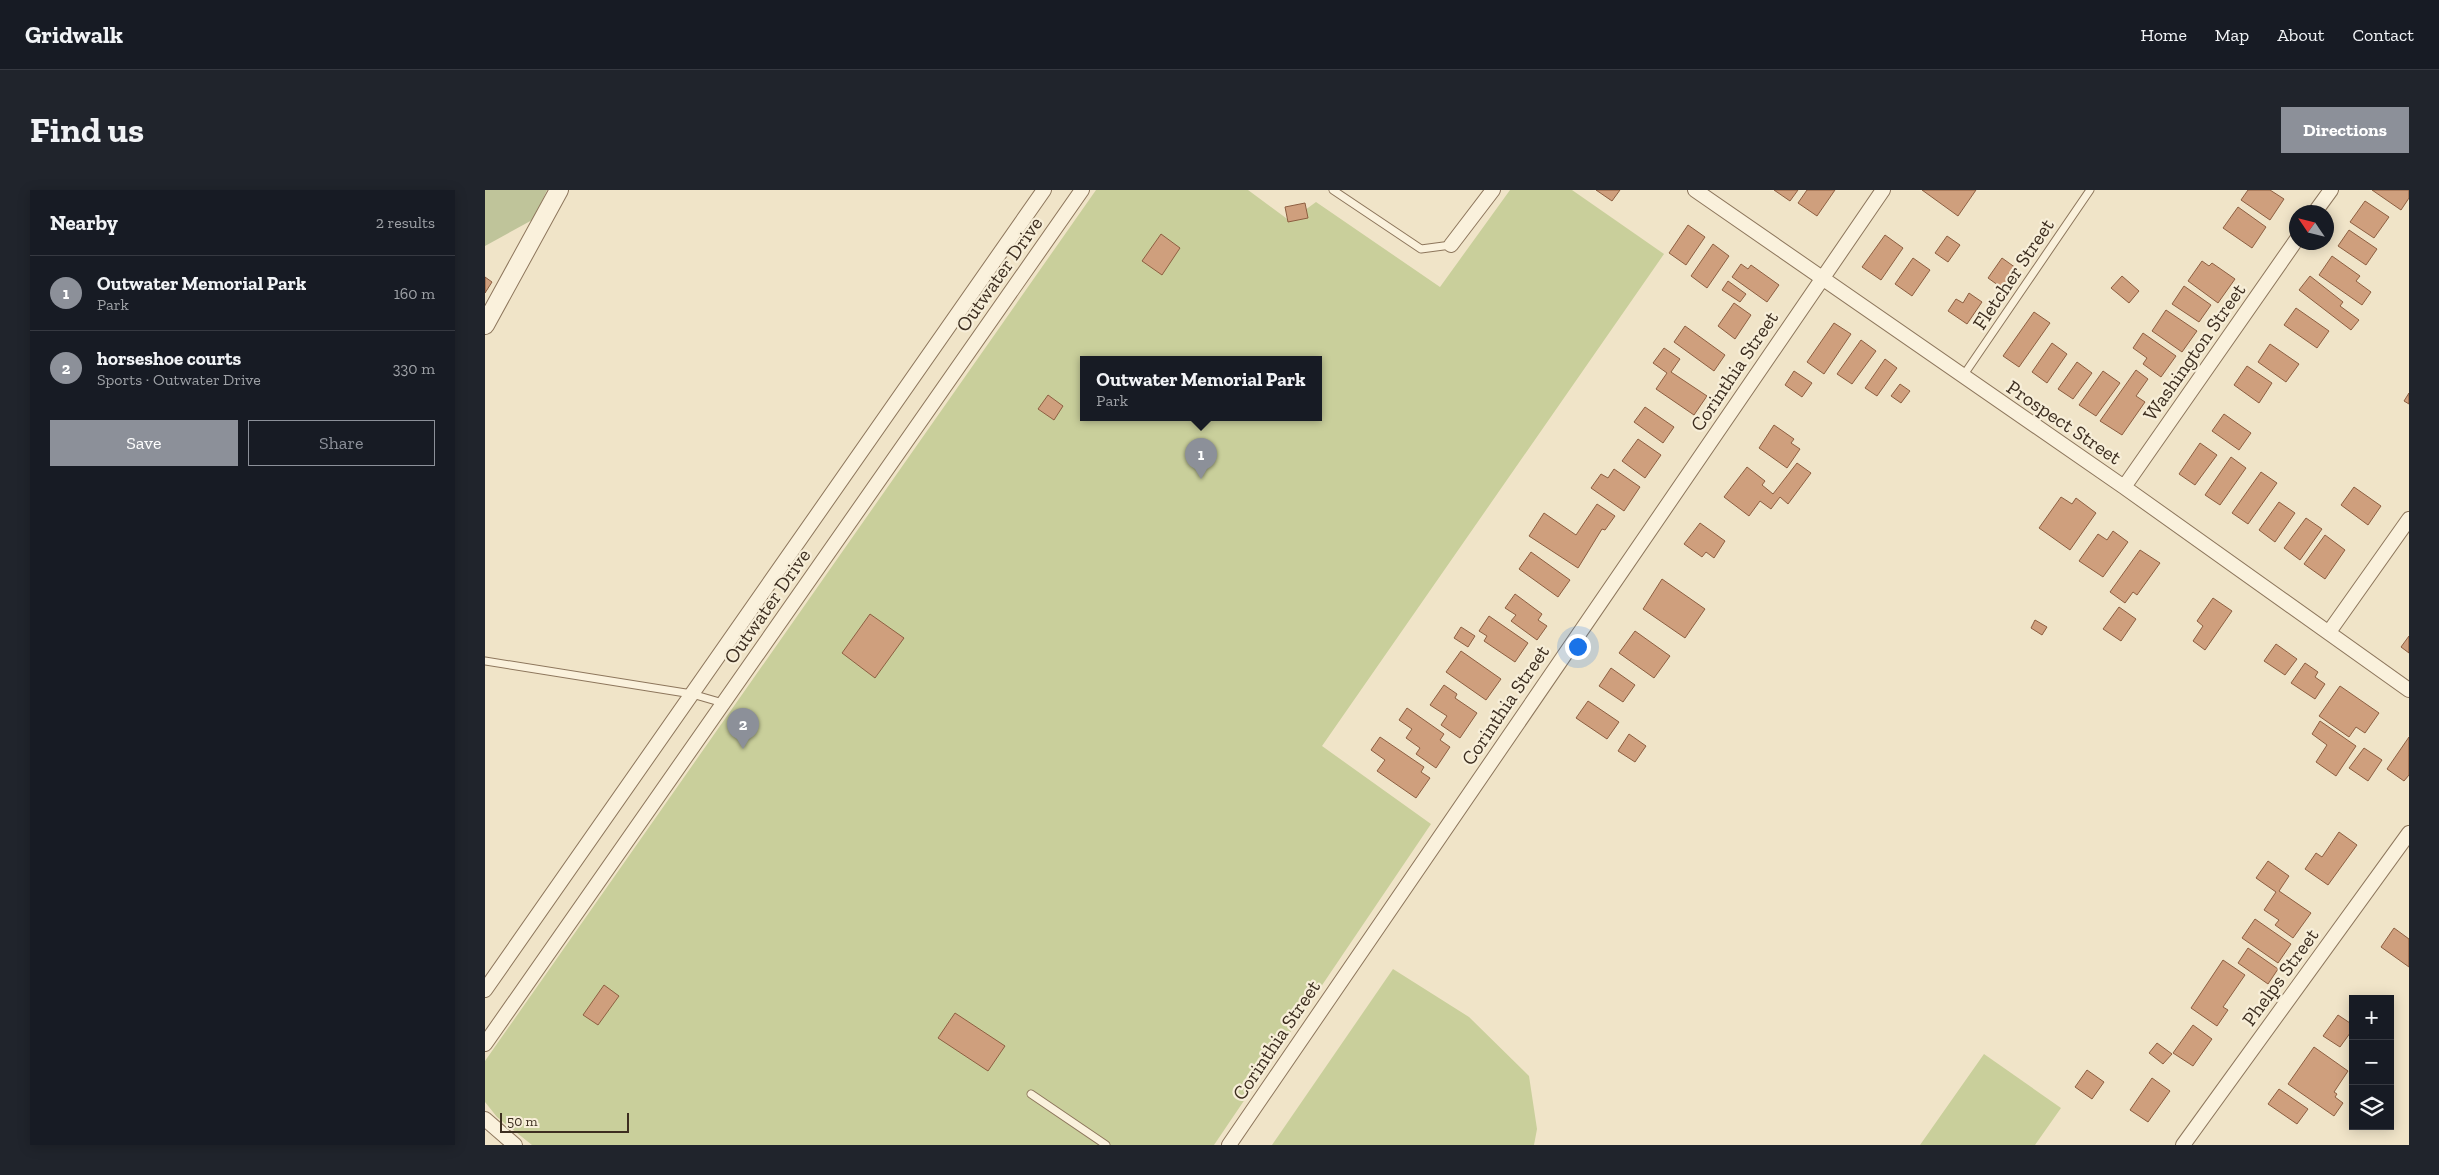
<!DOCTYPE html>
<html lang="en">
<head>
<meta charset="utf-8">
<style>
	body { margin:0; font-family:"Zilla Slab",serif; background:#20242c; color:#f1f3f6 }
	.controls { position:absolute; right:15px; bottom:15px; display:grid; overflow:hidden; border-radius:0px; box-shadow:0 2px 12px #0003 }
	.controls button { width:45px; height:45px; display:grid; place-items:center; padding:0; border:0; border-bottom:1px solid #363941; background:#171b24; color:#f1f3f6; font:25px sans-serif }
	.compass { position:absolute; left:1804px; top:15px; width:45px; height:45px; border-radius:50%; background:#171b24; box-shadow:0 2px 12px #0003; rotate:305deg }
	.scale { position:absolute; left:15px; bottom:12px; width:129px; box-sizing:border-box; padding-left:5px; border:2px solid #3d2e20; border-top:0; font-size:14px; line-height:18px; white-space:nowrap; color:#3d2e20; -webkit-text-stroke:4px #f7eed8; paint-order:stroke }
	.you { position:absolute; left:1092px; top:456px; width:18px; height:18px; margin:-12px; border:4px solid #fff; border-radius:50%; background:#1a73e8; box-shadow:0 0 0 8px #1a73e833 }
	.badge { display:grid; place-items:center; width:32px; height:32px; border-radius:50%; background:#8c9099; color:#fff; font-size:16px; font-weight:700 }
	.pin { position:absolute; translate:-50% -41px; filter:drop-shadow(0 1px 2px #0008) }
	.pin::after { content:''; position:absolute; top:26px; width:18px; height:15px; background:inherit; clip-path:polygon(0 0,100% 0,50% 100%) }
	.popup { position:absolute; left:595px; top:166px; width:242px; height:65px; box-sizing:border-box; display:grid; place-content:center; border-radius:0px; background:#171b24; filter:drop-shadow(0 1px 4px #0005); font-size:16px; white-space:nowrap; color:#9ea1a6 }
	.popup b { font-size:19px; color:#f1f3f6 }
	.popup::after { content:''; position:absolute; left:50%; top:100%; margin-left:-10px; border:10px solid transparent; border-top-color:#171b24 }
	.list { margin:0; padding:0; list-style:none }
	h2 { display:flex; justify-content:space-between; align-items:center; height:65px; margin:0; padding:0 20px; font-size:21px }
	h2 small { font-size:16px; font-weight:400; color:#9ea1a6 }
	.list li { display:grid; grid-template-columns:32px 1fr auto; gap:15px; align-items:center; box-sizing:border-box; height:75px; padding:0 20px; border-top:1px solid #363941 }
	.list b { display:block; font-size:19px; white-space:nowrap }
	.list p { margin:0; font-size:16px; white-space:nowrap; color:#9ea1a6 }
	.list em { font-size:16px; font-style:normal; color:#9ea1a6 }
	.actions { display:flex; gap:10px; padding:15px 20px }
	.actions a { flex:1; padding:11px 0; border:1px solid #8c9099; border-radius:0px; text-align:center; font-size:18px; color:#8c9099 }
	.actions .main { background:#8c9099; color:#fff }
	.icon { flex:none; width:28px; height:28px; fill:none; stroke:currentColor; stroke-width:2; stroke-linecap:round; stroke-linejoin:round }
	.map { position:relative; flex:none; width:1924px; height:955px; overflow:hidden; border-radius:0px }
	header { display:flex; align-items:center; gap:30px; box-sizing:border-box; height:70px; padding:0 25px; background:#171b24; border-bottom:1px solid #363941 }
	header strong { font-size:24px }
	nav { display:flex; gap:28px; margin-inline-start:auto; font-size:18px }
	.intro { display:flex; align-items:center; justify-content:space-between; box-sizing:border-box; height:120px; padding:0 30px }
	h1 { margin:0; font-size:35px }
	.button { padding:12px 22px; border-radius:0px; background:#8c9099; color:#fff; font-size:18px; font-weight:700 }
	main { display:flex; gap:30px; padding:0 30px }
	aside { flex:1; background:#171b24; border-radius:0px; box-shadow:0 2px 12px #0003 }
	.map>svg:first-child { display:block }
	.green { fill:#c9cf9b; fill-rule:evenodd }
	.cemetery { fill:#bfc49a }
	.building { fill:#cf9f7d; stroke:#8d5f41 }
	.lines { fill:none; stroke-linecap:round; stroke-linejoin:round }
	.service-casing { stroke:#8d765c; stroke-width:9 }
	.minor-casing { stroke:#8d765c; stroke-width:16 }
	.tertiary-casing { stroke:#8d765c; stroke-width:20 }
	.service { stroke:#faf1dc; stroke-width:7 }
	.minor { stroke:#faf1dc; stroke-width:14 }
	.tertiary { stroke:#faf1dc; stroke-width:18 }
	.labels { text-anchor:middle; stroke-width:4.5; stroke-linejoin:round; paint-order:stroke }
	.street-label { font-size:20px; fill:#3d2e20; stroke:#f7eed8 }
</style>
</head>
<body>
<header>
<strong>Gridwalk</strong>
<nav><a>Home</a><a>Map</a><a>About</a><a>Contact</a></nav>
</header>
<div class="intro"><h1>Find us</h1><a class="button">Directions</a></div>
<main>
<aside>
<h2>Nearby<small>2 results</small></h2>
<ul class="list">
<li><span class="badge">1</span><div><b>Outwater Memorial Park</b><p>Park</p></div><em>160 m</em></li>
<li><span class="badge">2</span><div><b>horseshoe courts</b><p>Sports · Outwater Drive</p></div><em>330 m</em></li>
</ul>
<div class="actions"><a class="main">Save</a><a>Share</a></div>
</aside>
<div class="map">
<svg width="1924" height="955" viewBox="0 0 1924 955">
	<rect width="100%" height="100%" fill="#f0e4c8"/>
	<path class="green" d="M611,0H763L805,31L831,12L955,97L1025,0H1087L1179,64L837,556L946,634L729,955H47L12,927L0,912V871ZM598,170H834V228H598Z
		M908,779L984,827L1044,886L1052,939L1049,955H787Z
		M1499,864L1576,918L1550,955H1435Z"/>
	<path class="cemetery" d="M0,0H62L49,29L0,56Z"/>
	<path class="building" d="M1111,0H1135L1127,11Z
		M1289,0H1313L1305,11Z
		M1322,0H1350L1332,26L1313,13Z
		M1437,0H1491L1473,26Z
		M1763,0H1785L1799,9L1785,30L1756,10Z
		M1887,0H1924V8L1916,20Z
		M1880,11L1904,27L1889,48L1865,32Z
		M820,13L823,28L803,32L800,17Z
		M1753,17L1781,37L1767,58L1738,38Z
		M1203,35L1220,47L1201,75L1184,63Z
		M1864,40L1892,59L1881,75L1853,56Z
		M676,44L695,58L677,85L657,71Z
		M1400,45L1418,58L1396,90L1377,77Z
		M1462,46L1475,55L1463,72L1450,63Z
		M1228,54L1244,66L1222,98L1206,86Z
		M1847,66L1875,86L1871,91L1886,102L1877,115L1834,85Z
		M1428,68L1445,80L1427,106L1410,94Z
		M1517,68L1531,78L1517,98L1503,88Z
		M1717,71L1724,76L1727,73L1750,89L1733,113L1703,91Z
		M1256,74L1263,79L1266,75L1294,95L1282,112L1247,87Z
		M1637,86L1654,101L1644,113L1626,98Z
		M1825,86L1858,112L1855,116L1874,130L1866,140L1814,100Z
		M0,87L7,92L0,103Z
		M1243,91L1261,104L1255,112L1237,100Z
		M1699,96L1726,115L1714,132L1687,114Z
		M1484,103L1497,112L1482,134L1463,121L1471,109L1478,113Z
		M1249,113L1266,125L1250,149L1233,136Z
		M1811,118L1844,141L1832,158L1799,135Z
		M1681,120L1712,141L1697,162L1667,141Z
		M1549,122L1565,133L1534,177L1518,166Z
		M1349,133L1366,144L1339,184L1322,172Z
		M1200,136L1240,165L1229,181L1189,152Z
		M1658,143L1691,166L1676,187L1658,174L1662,168L1648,158Z
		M1376,150L1391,161L1367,194L1352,184Z
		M1567,153L1582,164L1562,193L1547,182Z
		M1785,154L1814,174L1801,192L1773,172Z
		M1179,158L1195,169L1186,182L1222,206L1209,225L1171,199L1182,183L1168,173Z
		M1400,169L1412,178L1392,206L1380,198Z
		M1592,172L1607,183L1588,209L1573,199Z
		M1762,176L1787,193L1774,213L1749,195Z
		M1651,180L1663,189L1651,206L1660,212L1637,245L1615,231Z
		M1309,181L1327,193L1317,207L1300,195Z
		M1618,181L1635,193L1611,226L1594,215Z
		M1415,194L1425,201L1416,213L1406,206Z
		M1924,203V214L1919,211Z
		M563,205L578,216L569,230L553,219Z
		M1160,217L1189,237L1178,253L1149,232Z
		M1739,224L1766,243L1754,260L1727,241Z
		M1289,235L1309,249L1306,253L1315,259L1302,278L1274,258Z
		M1153,249L1176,265L1160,288L1137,271Z
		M1715,253L1732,265L1710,295L1694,284Z
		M1746,267L1761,278L1735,315L1720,305Z
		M1312,273L1326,283L1303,314L1295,307L1286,319L1275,311L1264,326L1239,307L1262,277L1280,291L1277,295L1288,304Z
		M1129,279L1155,297L1139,321L1106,298L1116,284L1123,288Z
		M1776,282L1792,293L1763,334L1747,323Z
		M1869,297L1896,316L1883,335L1856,315Z
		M1576,307L1587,314L1591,308L1611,323L1585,360L1554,338Z
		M1794,312L1810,323L1790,352L1774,340Z
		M1112,314L1130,326L1120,340L1117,339L1093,378L1044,346L1059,323L1091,345Z
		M1821,328L1837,339L1815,370L1799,358Z
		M1215,333L1240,351L1229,368L1221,362L1217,367L1199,354Z
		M1628,341L1643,352L1618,387L1594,371L1613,344L1622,350Z
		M1840,345L1860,360L1840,389L1819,374Z
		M1655,360L1675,373L1652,405L1648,402L1640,413L1625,402Z
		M1046,362L1085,390L1073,407L1034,379Z
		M1177,389L1220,419L1200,448L1158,419Z
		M1030,404L1057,424L1053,430L1062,436L1052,450L1026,431L1031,425L1020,418Z
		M1728,408L1747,421L1720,460L1708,451L1718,436L1712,431Z
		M1634,417L1651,429L1636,451L1618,439Z
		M385,424L419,448L390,488L357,463Z
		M1004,426L1043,453L1030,472L999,451L1002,446L994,441Z
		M1550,430L1562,437L1557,445L1546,438Z
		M976,437L990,446L983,457L969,448Z
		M1150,441L1185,466L1169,488L1134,463Z
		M1924,446V463L1916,457Z
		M1791,454L1812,469L1800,485L1779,471Z
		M976,461L1016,489L1001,510L961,482Z
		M1820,473L1833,482L1830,487L1840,494L1830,509L1806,493Z
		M1126,478L1150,495L1138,512L1114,496Z
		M959,495L972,504L970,508L992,523L975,548L956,535L962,526L945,515Z
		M1855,496L1894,523L1880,543L1871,537L1864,547L1834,526Z
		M1103,511L1134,532L1122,549L1091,528Z
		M922,518L959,544L955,550L965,557L951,578L931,564L935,558L921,548L927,539L914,530Z
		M1835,531L1871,556L1851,586L1831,572L1842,555L1827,544Z
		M1144,544L1161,556L1150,572L1133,561Z
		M895,547L939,577L936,582L945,588L931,608L892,581L900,570L886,560Z
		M1924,547V585L1919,591L1902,579Z
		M1879,558L1897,570L1883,591L1864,578Z
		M1854,642L1872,655L1843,695L1820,679L1831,663L1837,667Z
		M1783,671L1804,686L1794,701L1826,723L1808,748L1790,735L1794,730L1779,720L1791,702L1771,688Z
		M1770,729L1806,754L1793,773L1757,748Z
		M1909,738L1924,749V777L1896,757Z
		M1763,758L1793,779L1783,794L1753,773Z
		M1738,770L1760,785L1738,817L1743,820L1732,836L1706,818Z
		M119,795L134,806L113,835L98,825Z
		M470,823L520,856L503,881L453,848Z
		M1853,825L1868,835V839L1855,857L1838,846Z
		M1708,835L1727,849L1708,876L1688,863Z
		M1672,853L1687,864L1678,874L1664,863Z
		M1829,857L1863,881L1849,902L1852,904L1850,907L1858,913L1849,926L1803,894Z
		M1602,880L1619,892L1607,909L1590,897Z
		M1667,888L1685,901L1663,932L1645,920Z
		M1794,899L1823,919L1812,934L1783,914Z"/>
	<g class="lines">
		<g class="service-casing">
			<path id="service" d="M848,0L936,59L966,55
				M1478,186L1605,0
				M0,471L207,504L238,513
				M546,904L621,955"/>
		</g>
		<g class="minor-casing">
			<path id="minor" d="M1210,0L1639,297L1924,500
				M1830,22L1846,0
				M966,55L1008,0
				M1639,297L1812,49
				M1844,442L1924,329
				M0,800L559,0
				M0,854L597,0
				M0,929L30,955
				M744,955L1398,0
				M1698,955L1924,643"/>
		</g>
		<g class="tertiary-casing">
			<path id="tertiary" d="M0,135L74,0"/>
		</g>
		<use href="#service" class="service"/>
		<use href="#minor" class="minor"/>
		<use href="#tertiary" class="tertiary"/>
	</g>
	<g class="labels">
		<g class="street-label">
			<text transform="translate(514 84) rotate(-55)" y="7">Outwater Drive</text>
			<text transform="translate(1528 84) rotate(-56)" y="7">Fletcher Street</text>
			<text transform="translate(1709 162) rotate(-55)" y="7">Washington Street</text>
			<text transform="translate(1249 181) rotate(-56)" y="7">Corinthia Street</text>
			<text transform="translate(1579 232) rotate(34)" y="7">Prospect Street</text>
			<text transform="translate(282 416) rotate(-55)" y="7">Outwater Drive</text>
			<text transform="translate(1020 515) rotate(-56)" y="7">Corinthia Street</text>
			<text transform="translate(1795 787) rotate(-54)" y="7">Phelps Street</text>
			<text transform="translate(791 850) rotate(-56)" y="7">Corinthia Street</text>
		</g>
	</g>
</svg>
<div class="controls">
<button>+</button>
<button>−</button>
<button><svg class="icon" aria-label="layers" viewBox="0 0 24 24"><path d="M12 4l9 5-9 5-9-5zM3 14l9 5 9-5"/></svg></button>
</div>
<svg class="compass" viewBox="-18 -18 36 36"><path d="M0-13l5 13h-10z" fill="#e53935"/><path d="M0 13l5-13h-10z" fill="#9ea1a6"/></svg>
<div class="scale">50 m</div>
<div class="you"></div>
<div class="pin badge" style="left:716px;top:289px">1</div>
<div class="popup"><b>Outwater Memorial Park</b>Park</div>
<div class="pin badge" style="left:258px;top:559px">2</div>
</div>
</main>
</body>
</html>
